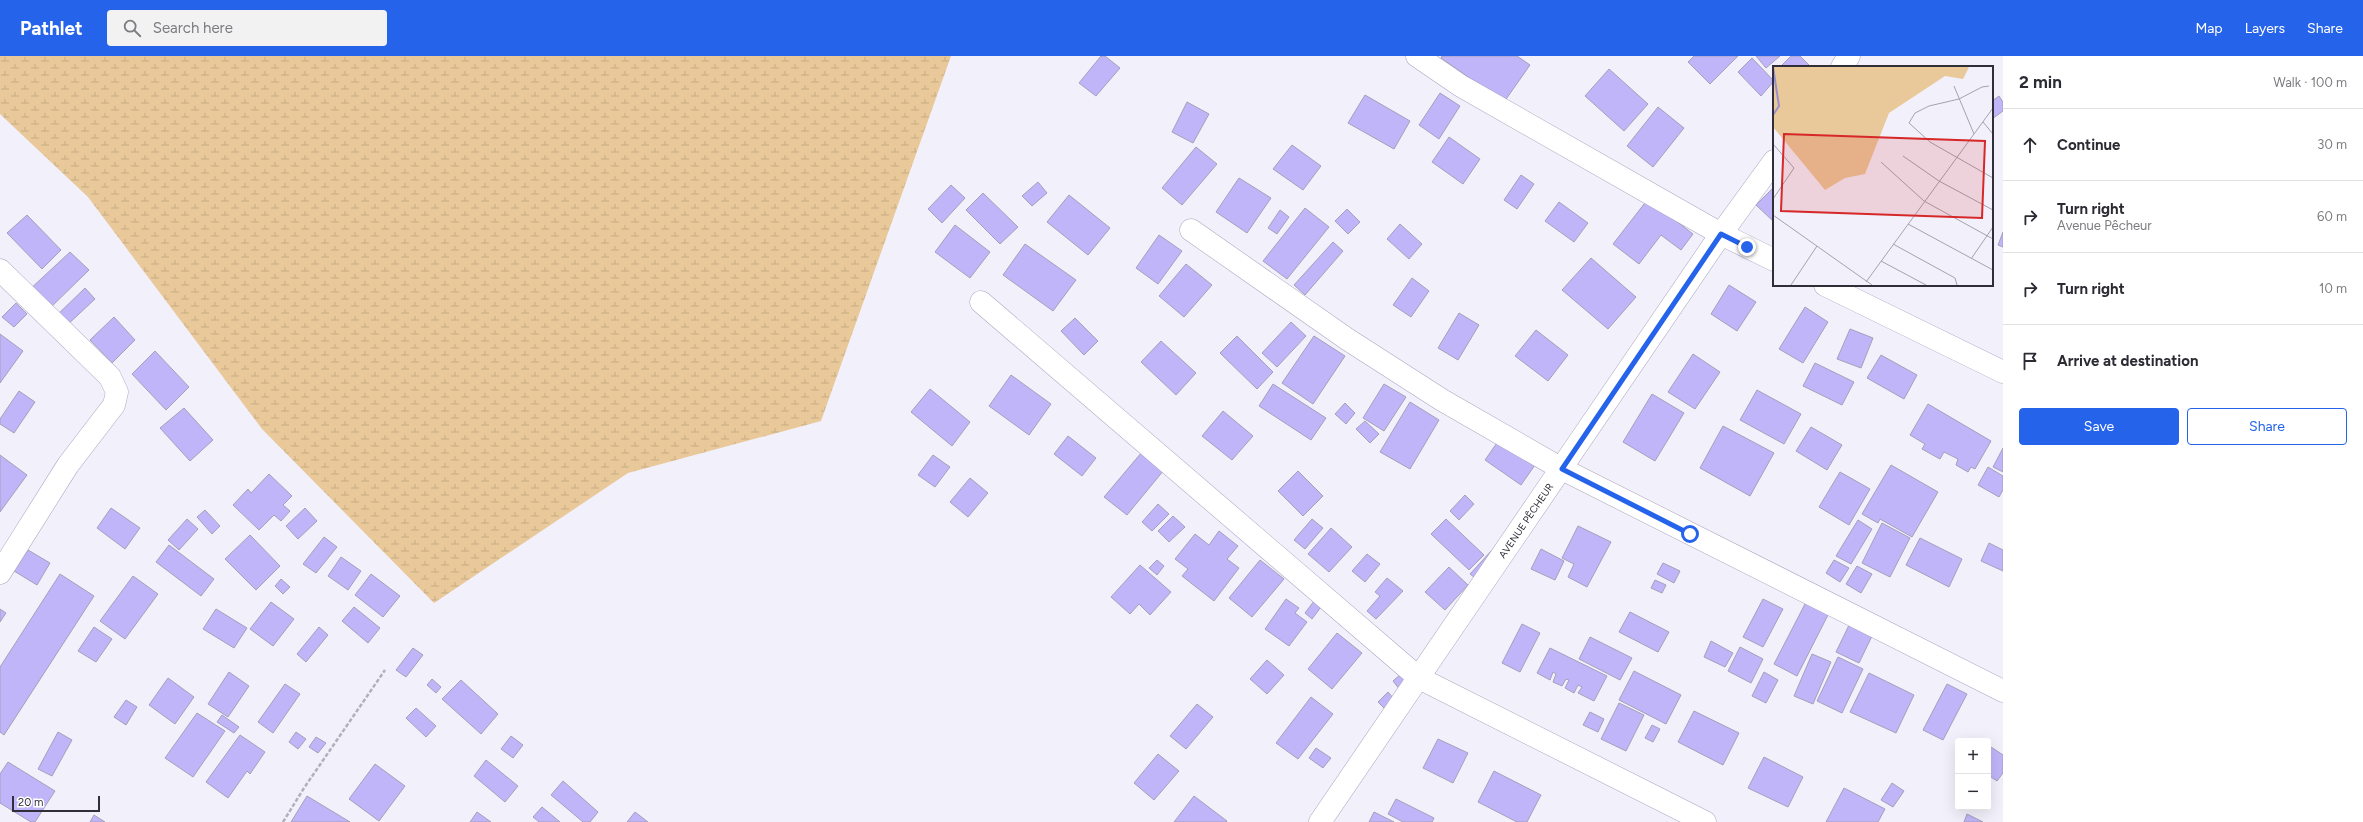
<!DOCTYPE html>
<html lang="en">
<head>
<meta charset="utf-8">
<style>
	body { margin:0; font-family:Figtree,sans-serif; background:#f2f2f3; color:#2b2b33 }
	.controls { position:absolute; right:12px; bottom:12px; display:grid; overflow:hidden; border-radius:4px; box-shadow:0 4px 16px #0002 }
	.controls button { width:36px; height:36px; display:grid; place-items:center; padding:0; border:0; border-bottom:1px solid #e1e1e2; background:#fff; color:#2b2b33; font:20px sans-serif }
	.scale { position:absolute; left:12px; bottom:10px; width:88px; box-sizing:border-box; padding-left:4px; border:2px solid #302f39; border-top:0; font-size:11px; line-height:14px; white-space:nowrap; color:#302f39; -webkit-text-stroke:3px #fff; paint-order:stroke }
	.stop { position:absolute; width:12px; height:12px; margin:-9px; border:3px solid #2563eb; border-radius:50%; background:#fff }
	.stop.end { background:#2563eb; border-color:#fff; box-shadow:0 1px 4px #0008 }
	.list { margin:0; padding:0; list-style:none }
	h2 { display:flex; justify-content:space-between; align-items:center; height:52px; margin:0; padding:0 16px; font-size:17px }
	h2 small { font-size:13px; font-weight:400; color:#7c7c81 }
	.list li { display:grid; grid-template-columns:26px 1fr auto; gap:12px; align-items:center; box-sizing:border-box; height:72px; padding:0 16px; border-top:1px solid #e1e1e2 }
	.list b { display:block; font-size:15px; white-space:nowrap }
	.list p { margin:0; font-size:13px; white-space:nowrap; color:#7c7c81 }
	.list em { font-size:13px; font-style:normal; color:#7c7c81 }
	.actions { display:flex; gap:8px; padding:12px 16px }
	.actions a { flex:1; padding:9px 0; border:1px solid #2563eb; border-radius:4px; text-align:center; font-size:14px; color:#2563eb }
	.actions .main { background:#2563eb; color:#fff }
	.icon { flex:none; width:22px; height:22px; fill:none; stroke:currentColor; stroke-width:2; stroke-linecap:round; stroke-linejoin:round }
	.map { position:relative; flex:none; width:2003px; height:766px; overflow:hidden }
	header { display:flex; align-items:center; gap:24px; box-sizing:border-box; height:56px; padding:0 20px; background:#2563eb; color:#fff }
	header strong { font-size:19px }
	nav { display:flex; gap:22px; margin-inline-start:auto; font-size:14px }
	.search { width:280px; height:36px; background:#f2f2f3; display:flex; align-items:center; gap:10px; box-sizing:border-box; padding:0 14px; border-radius:4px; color:#7c7c81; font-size:15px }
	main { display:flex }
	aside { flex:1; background:#fff }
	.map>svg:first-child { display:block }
	.wetland { fill:url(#wetland-marsh) }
	.building { fill:#c0b5f9; stroke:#a4a0ba }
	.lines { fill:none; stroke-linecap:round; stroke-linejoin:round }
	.street-casing { stroke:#aaa6c1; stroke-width:23 }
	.path { stroke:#b1b0bb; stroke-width:2.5; stroke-dasharray:4 2; stroke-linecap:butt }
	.street { stroke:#fff; stroke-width:22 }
	.route { stroke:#2563eb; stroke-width:5 }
	.labels { text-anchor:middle; stroke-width:3; stroke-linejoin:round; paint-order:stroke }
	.street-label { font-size:10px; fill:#302f39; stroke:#fff }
	.inset-river { fill:none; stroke:#998fd0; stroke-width:2 }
	.inset-road { fill:none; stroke:#a4a3ad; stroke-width:1 }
	.view { fill:#d62828; fill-opacity:0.15; stroke:#d62828; stroke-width:2 }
	.inset-edge { fill:none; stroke:#302f39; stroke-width:2 }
</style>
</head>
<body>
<header>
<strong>Pathlet</strong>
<div class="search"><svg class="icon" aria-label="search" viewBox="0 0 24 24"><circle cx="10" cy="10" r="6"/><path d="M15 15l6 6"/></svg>Search here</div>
<nav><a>Map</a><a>Layers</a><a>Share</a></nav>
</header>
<main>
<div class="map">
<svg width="2003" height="766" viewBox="0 0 2003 766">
	<defs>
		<pattern id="wetland-marsh" width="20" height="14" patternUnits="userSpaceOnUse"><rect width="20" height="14" fill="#e9c89a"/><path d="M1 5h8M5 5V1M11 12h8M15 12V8" fill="none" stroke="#c8ac85"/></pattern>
	</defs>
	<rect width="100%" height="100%" fill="#f1f0fb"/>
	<path class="wetland" d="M0,0H951L821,365L628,417L434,547L262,373L88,141L0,58Z"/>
	<path class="building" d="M1101,0H1105L1120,12L1096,40L1079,27Z
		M1442,0H1517L1530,9L1504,46L1441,2Z
		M1694,0H1738L1710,28L1688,6Z
		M1756,0H1780L1766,12Z
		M1791,0H1800L1809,9L1807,11H1780Z
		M1752,2L1774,25L1761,40L1738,16Z
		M1609,13L1648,48L1624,75L1585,40Z
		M1440,37L1460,50L1439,83L1419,69Z
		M1365,39L1410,65L1394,93L1348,67Z
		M1999,40L2003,46V55L1992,63V45Z
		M1187,46L1209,58L1193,87L1172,76Z
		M1658,51L1684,72L1653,111L1627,90Z
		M1449,81L1480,103L1463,128L1432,106Z
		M1292,89L1321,110L1303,134L1273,113Z
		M1196,91L1217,108L1182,149L1162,132Z
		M1521,119L1534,128L1517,153L1504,144Z
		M1239,122L1271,142L1247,177L1216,156Z
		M1038,126L1047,137L1032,150L1022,140Z
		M951,129L965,142L942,167L928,153Z
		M1774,131V166L1756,149Z
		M983,137L1018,171L1000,188L966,154Z
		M1069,139L1110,172L1088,199L1047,166Z
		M1648,143L1693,178L1681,194L1661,179L1639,208L1613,188Z
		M1559,146L1588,167L1574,186L1545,165Z
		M1305,152L1329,171L1287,223L1263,205Z
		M1347,153L1360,166L1348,178L1335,165Z
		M1280,154L1289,161L1277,178L1268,172Z
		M27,159L61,194L42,213L7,177Z
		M1400,168L1422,188L1409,203L1387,183Z
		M955,169L990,196L970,222L935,196Z
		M2003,176V191L1998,189Z
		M1159,179L1182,195L1158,228L1136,212Z
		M1333,186L1343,195L1305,239L1294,229Z
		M1025,188L1076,224L1053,255L1003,219Z
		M70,196L89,214L47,255L28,235Z
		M1591,202L1636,241L1608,273L1562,234Z
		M1186,208L1212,229L1184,261L1159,240Z
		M1412,222L1429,235L1411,261L1393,249Z
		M1729,229L1756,246L1737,275L1711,258Z
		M85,232L95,243L64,272L54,262Z
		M16,247L27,258L14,271L2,261Z
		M1805,251L1828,266L1803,307L1779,293Z
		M1459,257L1479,269L1458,304L1438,292Z
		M114,261L135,284L112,307L90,284Z
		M1075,262L1098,285L1084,299L1061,275Z
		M1291,266L1306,280L1277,311L1262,297Z
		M1850,273L1873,282L1861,312L1837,303Z
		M1536,274L1568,299L1548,325L1515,300Z
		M0,278L23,295L0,327Z
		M1237,280L1273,316L1257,333L1220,297Z
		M1314,280L1345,300L1313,348L1282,327Z
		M1161,285L1196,317L1176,339L1141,306Z
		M155,295L189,331L166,354L132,318Z
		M1693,298L1720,316L1695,353L1668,336Z
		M1881,299L1917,319L1904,343L1867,322Z
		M1815,307L1854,326L1842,349L1803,330Z
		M1011,319L1051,348L1029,379L989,350Z
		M1273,328L1326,362L1311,384L1259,350Z
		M1384,328L1406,341L1384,375L1363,362Z
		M930,333L970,366L952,390L911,356Z
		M1757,334L1801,358L1784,388L1740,364Z
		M19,335L35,346L14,377L0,368V363Z
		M1652,338L1684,357L1655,405L1623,386Z
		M1410,346L1439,364L1410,413L1380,396Z
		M1345,347L1355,357L1346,368L1335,358Z
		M1928,348L1991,385L1975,413L1971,411L1968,416L1956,409L1958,403L1944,396L1940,403L1922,393L1925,388L1910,379Z
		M184,352L213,384L190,405L160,372Z
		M1223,355L1253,380L1232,404L1202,380Z
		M1365,365L1379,378L1370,387L1356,373Z
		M1723,370L1774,397L1750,440L1700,412Z
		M1811,371L1842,389L1827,414L1796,395Z
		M1068,380L1096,402L1082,420L1054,398Z
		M1499,384L1535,409L1521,429L1485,404Z
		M2003,392V416L1993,411Z
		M1142,396L1164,414L1127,459L1104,441Z
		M0,399L27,419L0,456Z
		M933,399L950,411L935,431L918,419Z
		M1891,409L1938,436L1912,481L1880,463L1878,467L1862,458Z
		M1988,411L2003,420V434L1999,441L1978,429Z
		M1298,415L1323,440L1303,460L1278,435Z
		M1840,416L1870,433L1849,469L1819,451Z
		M269,418L292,440L283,449L290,455L281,465L274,459L259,474L233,449L248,433L251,437Z
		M970,422L988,437L968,461L950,446Z
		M1465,439L1474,448L1459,464L1450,455Z
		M1158,448L1169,458L1152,475L1142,466Z
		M111,452L140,472L125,493L97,472Z
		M305,452L317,465L298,483L286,470Z
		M205,454L220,470L212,478L197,461Z
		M1173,460L1185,471L1169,486L1158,475Z
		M187,463L198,473L179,494L168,484Z
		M1312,463L1323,472L1305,493L1294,484Z
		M1446,463L1484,499L1469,514L1431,478Z
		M1858,464L1872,473L1851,508L1836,500Z
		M1882,467L1910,482L1890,521L1862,507Z
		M1578,470L1611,486L1587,531L1568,521L1574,508L1562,502Z
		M1331,472L1352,491L1329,516L1308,498Z
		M1219,475L1238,490L1227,503L1239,512L1214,545L1182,520L1188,513L1175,503L1195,478L1209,489Z
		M250,479L280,510L256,534L225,503Z
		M324,481L337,491L316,517L303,508Z
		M1920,482L1962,503L1949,531L1906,509Z
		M1989,487L2003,494V515L1981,505Z
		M169,489L214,523L201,540L156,506Z
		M1541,493L1564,505L1555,524L1531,513Z
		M28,494L50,507L37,529L14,515Z
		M1492,494L1500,501L1479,525L1470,518Z
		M1367,498L1380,508L1365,526L1352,515Z
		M341,501L361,515L348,534L328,520Z
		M1157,504L1164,510L1157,519L1149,512Z
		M1260,504L1284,523L1252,561L1229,542Z
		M1834,504L1849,512L1840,526L1826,517Z
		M1663,507L1680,515L1674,527L1657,518Z
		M1140,509L1171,536L1150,559L1139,548L1130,558L1111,541Z
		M1857,510L1872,518L1861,537L1846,528Z
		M1449,511L1468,529L1445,554L1425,536Z
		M60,518L94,540L4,679L0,676V611Z
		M371,518L400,540L383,561L355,539Z
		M133,520L158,538L125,583L100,565Z
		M1387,522L1403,535L1376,563L1367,555L1380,540L1375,536Z
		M281,523L290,531L283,538L275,530Z
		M1655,524L1666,529L1662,537L1651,532Z
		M1286,543L1299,552L1295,557L1307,566L1289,590L1265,573Z
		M1763,543L1783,553L1763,591L1743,581Z
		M1314,545L1321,551L1312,563L1305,557Z
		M271,546L294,563L273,590L250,573Z
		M1806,546L1829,557L1797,620L1774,608Z
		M354,551L380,572L368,587L342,565Z
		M0,553L6,557L0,566Z
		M216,553L247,572L234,592L203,573Z
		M1630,556L1669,576L1658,596L1619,576Z
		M1851,565L1874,576L1859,607L1836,596Z
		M1522,568L1540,577L1520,616L1502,607Z
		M94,571L112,583L96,606L78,595Z
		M319,571L328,579L306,606L297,598Z
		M1337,577L1362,597L1332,633L1308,613Z
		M1590,581L1632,602L1620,624L1579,603Z
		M1711,585L1733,597L1725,611L1704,601Z
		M1740,591L1763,603L1751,627L1728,615Z
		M413,592L423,599L406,621L396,614Z
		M1550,592L1607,620L1594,645L1578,637L1582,631L1578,629L1574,637L1565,632L1569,624L1566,623L1562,630L1553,626L1556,618L1553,616L1550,624L1537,617Z
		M1812,598L1831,606L1813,648L1794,640Z
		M1838,601L1863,613L1842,657L1817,645Z
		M1267,604L1284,619L1267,638L1250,623Z
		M1634,615L1681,639L1666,668L1619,644Z
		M229,616L249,630L228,661L208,648Z
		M1764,616L1778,624L1766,647L1752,640Z
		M1869,617L1914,639L1896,677L1850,656Z
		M1401,618L1409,626L1400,634L1393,625Z
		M168,622L194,641L175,668L149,649Z
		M432,623L441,631L436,637L427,629Z
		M461,624L498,658L481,678L442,643Z
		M285,628L300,638L273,677L258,666Z
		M1947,628L1967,638L1943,684L1923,674Z
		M1388,636L1394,643L1384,652L1378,646Z
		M1311,641L1333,658L1298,703L1276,687Z
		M126,644L137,651L126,669L114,661Z
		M1619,647L1644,659L1626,695L1601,683Z
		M1197,648L1213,661L1186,693L1170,680Z
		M416,652L436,670L426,681L406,662Z
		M1694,655L1739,677L1723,709L1678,686Z
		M1590,656L1604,663L1598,676L1583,669Z
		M197,657L225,675L193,721L165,702Z
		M222,659L239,671L234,677L217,666Z
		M1652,669L1660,673L1653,686L1645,682Z
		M58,676L72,684L52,720L38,713Z
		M296,676L306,683L298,693L289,686Z
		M240,679L265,696L250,718L247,715L228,742L206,726Z
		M511,680L523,689L513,702L501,693Z
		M316,681L326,687L318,697L309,691Z
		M1438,683L1468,697L1453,727L1423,712Z
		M1988,689L2003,699V717L1997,725L1988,719Z
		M1316,692L1331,702L1323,712L1309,702Z
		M1158,698L1179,715L1154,744L1134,727Z
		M1764,701L1803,721L1788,751L1748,732Z
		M486,704L518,730L505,746L474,720Z
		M8,706L55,735L35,766H31L0,747V718Z
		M375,708L405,730L379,765L349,743Z
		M1494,715L1541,739L1527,766H1517L1478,746Z
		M563,725L598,756L590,766H583L551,739Z
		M1892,727L1904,735L1893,751L1881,744Z
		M1844,732L1885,753L1878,766H1826Z
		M307,740L350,766H291Z
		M1194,740L1227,765L1226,766H1174Z
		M1396,743L1434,762L1432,766H1403L1388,758Z
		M542,751L560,766H539L533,761Z
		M477,756L491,766H470Z
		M635,756L648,766H627Z
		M1374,756L1394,766H1369Z
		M1967,758L1983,766H1964Z
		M94,759L105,766H90Z"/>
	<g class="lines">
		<g class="street-casing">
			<g id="street">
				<path d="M1417,0L1461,30L1721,178L1774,204"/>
				<path d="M1842,11L1849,0"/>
				<path d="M1191,174L1347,283L1442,344L1562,413L2003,635"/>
				<path d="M0,214L110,321L117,336L114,349L68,409L0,517"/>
				<path d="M1825,229L2003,316"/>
				<path d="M981,246L1419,622L1705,766"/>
				<path id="s1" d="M1320,766L1721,178L1774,105"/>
			</g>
		</g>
		<path class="path" d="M283,766L304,732L385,614"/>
		<use href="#street" class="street"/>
	</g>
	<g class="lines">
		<path class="route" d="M1690,478L1562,413L1721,178L1747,191"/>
	</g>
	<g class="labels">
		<g class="street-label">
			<text dy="4" stroke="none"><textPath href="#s1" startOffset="365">AVENUE PÊCHEUR</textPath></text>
		</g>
	</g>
	<g transform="translate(1773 10)">
		<rect width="220" height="220" fill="#f1f0fb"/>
		<path d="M0,1H196L190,13L172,10L116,47L92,108L72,112L52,124L0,61Z" fill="#e9c89a"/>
		<path class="inset-river" d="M0,49L6,40L0,1"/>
		<path class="inset-road" d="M181,20L201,68M216,20L209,21L186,33L156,40L142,47L136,57L157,76L220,112M210,56L220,68M0,78L21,102L0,133M130,90L166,115L220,144M108,96L151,135L220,173M0,149L99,219M135,158L220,204M120,178L182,212L184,219M198,193L220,161M108,195L153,219M93,216L220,42M18,219L44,180"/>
		<path class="view" d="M11,68L212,75L209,152L8,145Z"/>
		<rect width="220" height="220" class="inset-edge"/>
	</g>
</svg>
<div class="controls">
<button>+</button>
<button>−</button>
</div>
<div class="scale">20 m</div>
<div class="stop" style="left:1690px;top:478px"></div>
<div class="stop end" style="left:1747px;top:191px"></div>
</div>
<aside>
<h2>2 min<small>Walk · 100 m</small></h2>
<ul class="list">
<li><svg class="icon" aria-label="ahead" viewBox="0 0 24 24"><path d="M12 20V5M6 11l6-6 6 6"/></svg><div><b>Continue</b></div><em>30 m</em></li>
<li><svg class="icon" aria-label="right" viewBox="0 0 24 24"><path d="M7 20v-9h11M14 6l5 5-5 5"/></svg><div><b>Turn right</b><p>Avenue Pêcheur</p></div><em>60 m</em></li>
<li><svg class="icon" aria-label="right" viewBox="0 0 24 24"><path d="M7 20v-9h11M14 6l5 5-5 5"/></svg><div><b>Turn right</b></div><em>10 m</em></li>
<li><svg class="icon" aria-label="arrive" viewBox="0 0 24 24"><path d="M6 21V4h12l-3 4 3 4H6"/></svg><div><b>Arrive at destination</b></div></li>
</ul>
<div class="actions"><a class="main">Save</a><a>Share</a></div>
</aside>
</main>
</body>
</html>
